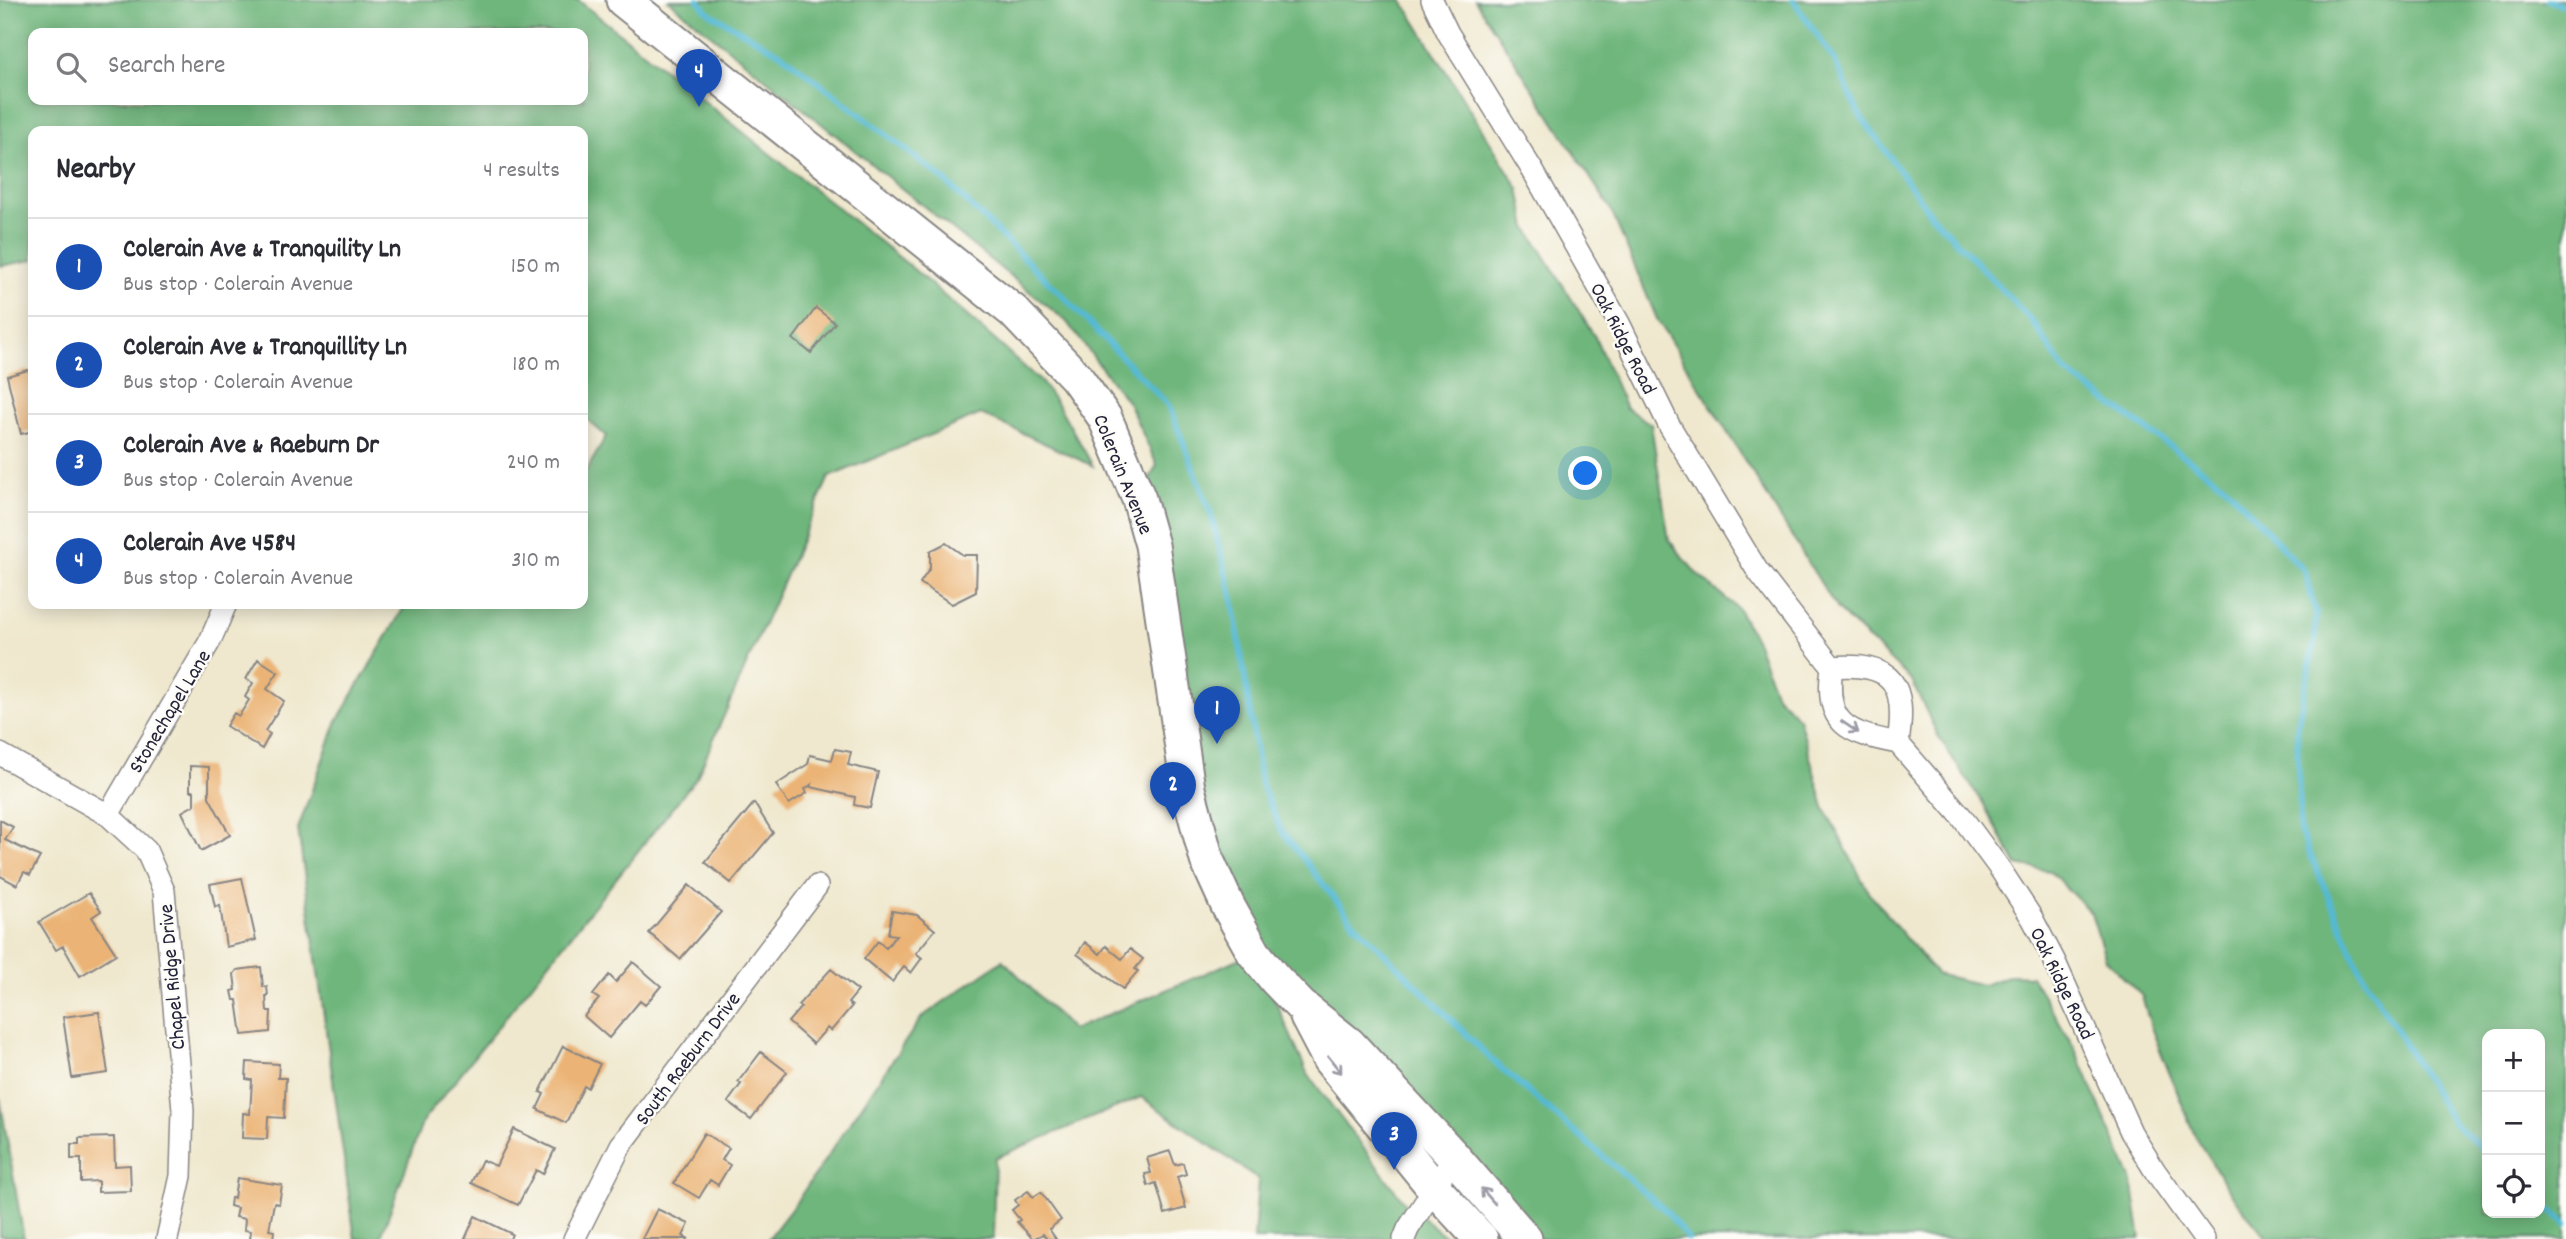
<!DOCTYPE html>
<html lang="en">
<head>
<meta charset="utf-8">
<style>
	body { margin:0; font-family:Dekko,sans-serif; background:#f2f2f3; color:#2b2b33 }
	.controls { position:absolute; right:21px; bottom:21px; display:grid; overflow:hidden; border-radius:14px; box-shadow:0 4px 18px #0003 }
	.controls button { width:63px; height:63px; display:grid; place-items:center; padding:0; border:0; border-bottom:2px solid #e1e1e2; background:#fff; color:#2b2b33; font:35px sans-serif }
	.you { position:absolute; left:1586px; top:474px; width:24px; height:24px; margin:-18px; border:5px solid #fff; border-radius:50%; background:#1a73e8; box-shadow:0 0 0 10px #1a73e833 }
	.badge { display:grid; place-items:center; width:46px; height:46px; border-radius:50%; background:#b5179e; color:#fff; font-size:23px; font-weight:700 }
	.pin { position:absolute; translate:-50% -58px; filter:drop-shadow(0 2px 4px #0008) }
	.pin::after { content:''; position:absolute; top:37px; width:24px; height:21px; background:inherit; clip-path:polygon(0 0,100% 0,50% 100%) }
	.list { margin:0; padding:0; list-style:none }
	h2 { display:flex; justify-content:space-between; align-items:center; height:91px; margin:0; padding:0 28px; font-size:30px }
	h2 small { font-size:23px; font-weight:400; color:#7c7c81 }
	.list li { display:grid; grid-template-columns:46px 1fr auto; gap:21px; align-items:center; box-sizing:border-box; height:98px; padding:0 28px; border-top:2px solid #e1e1e2 }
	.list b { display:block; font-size:26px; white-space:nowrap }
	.list p { margin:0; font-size:23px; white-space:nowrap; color:#7c7c81 }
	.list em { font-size:23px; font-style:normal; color:#7c7c81 }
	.icon { flex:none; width:38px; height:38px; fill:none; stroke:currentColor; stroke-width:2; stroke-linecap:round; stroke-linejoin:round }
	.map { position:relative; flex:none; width:2566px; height:1239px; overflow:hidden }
	.search { position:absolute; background:#fff; box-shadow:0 4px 18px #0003; left:28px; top:28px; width:560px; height:77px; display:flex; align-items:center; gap:18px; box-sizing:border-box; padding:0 24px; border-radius:14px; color:#7c7c81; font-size:26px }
	.panel { position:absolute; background:#fff; box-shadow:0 4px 18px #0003; left:28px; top:126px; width:560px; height:483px; border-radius:14px }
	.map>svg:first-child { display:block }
	.forest { fill:#6eb67c; stroke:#486c5c; stroke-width:2; fill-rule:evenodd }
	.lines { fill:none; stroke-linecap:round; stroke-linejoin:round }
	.stream { stroke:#55b9d3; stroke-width:6 }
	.building { fill:#ebb476 }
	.minor-casing { stroke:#888584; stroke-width:24 }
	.primary-casing { stroke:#888584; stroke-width:37 }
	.minor { stroke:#fff; stroke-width:21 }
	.primary { stroke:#fff; stroke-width:33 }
	.oneway { stroke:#9c9ca7 }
	.labels { text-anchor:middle; stroke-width:5; stroke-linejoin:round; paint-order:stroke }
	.street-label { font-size:21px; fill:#22223b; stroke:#fdfcf7 }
</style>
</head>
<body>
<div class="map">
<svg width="2566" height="1239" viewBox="0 0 2566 1239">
	<rect width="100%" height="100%" fill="#fdfcf7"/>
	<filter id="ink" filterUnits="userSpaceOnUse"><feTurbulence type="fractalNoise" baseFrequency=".0143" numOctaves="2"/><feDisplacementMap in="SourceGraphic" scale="14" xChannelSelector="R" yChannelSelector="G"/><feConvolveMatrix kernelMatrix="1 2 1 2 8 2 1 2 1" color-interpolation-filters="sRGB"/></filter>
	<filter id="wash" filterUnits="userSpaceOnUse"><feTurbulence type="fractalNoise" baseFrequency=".00686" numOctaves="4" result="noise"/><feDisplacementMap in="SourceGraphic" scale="28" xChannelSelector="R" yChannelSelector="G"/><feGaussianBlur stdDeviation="1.57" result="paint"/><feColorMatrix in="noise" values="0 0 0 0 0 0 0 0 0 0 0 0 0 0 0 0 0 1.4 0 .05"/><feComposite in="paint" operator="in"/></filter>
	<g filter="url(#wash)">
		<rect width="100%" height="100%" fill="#efe8ce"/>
		<path class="forest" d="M0,0H578L910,266L998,343L1041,382L1060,408L1093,466L981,414L829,477L697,777L423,1121L380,1239H355L298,829L336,723L406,604H583V477L606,436L583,416V131H33V260L0,266ZM33,33H583V100H33Z
			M668,0H1402L1519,189L1527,227L1595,337L1626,408L1651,424L1669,540L1696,573L1738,609L1757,643L1776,695L1799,718L1824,807L1869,893L1936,974L1983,985L2011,975L2031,976L2074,1047L2132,1180L2141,1239H1525L1256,957L1307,1073L1405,1203L1449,1239H1254L1258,1179L1141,1097L995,1158L993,1239H768L795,1204L922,1017L1003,960L1072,1030L1253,953L1228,906L1139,499L1157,465L1129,404L1066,321Z
			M1475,0H2566V1239H2268L2236,1201L2195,1136L2152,1030L2142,996L2106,960L2091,913L2050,871L2017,865L1982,802L1939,738L1912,681L1837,609L1657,319L1610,208ZM2540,1034V1213H2487V1034Z
			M0,1098L24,1239L0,1236Z"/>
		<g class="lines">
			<path class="stream" d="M698,0L708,12L783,55L941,177L1064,297L1169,406L1210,511L1233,600L1261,784L1281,830L1352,921L1494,1062L1667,1212L1688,1239
				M1793,0L1835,61L1858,112L1931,215L2032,321L2065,371L2227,487L2305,572L2316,614L2315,639L2297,727L2300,831L2361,972L2453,1123L2487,1153
				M2548,0L2566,7
				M2540,1201L2566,1224"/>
		</g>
		<g id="blocks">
			<path class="building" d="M816,308L835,323L811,353L793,339Z
				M28,370L29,372L33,371V431L21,434L7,376Z
				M946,543L963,555H977L976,592L952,604L920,583L930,568V551Z
				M258,659L278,672L267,689L284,701L265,731L270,734L262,749L226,726L234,713L239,716L249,700L245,697L253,683L246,679Z
				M835,749L851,752L848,765L878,772L870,808L854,805L855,797L811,787L812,784L805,789L807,793L789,804L776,785L808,764L810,755L832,760Z
				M190,766L209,767V797L230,835L201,851L182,812L194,805V791H190Z
				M754,803L773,833L731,883L705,862Z
				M0,820L13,827L5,840L40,857L30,875L24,872L17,885L0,876Z
				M242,878L256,940L226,947L220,905L215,907L210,884Z
				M689,885L721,912L680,959L649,933Z
				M89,893L101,911L92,917L116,954L80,976L63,946L56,950L39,922Z
				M892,911L917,915L935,930L916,953L922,958L911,973L904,967L892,982L864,959L878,941L886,948L896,935L888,934Z
				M1085,942L1100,954L1106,946L1122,959L1130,949L1143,959L1135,969L1138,971L1123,989L1077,954Z
				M633,962L661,986L645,1005L640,1001L609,1038L584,1016L599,999L593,995L609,975L616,982Z
				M261,967L263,987H267L268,996H266L267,1011H271L270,1032L242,1035L237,1000H234L232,991L236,990L234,974L237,970Z
				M831,969L858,991L848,1003L852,1006L831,1031L827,1028L813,1044L788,1022L801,1007L798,1005Z
				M99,1012L108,1073L72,1078L63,1017Z
				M563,1046L600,1064L588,1088L584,1086L566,1123L537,1109L544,1094L540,1092Z
				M761,1052L787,1072L751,1119L728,1102L741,1084L738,1082Z
				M247,1062L279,1064L278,1078H286L284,1118L268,1117L267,1139L242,1138L243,1113L250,1114L252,1080L246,1079Z
				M514,1129L555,1149L543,1174L536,1170L518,1205L471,1183L482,1160L496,1166Z
				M704,1133L729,1148L722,1160L730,1165L718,1185L710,1180L699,1198L674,1183Z
				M114,1137L115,1166L130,1165L131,1191L98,1192V1181L81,1182V1159H71V1144H79V1138Z
				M1170,1151L1175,1165L1183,1163L1186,1174L1177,1177L1186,1208L1165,1214L1156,1183L1148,1186L1145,1174L1151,1173L1147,1158Z
				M237,1178L282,1185L279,1204L274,1203L269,1230L274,1231L273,1239H250L251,1231L244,1230L245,1219L235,1217L237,1208L230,1206L231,1198H234Z
				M1028,1191L1033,1197L1041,1192L1061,1220L1049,1229L1056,1239H1047L1043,1234L1033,1239L1017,1222L1020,1220L1012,1210L1018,1205L1015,1200Z
				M657,1209L689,1224L683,1236L689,1239H642Z
				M475,1216L512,1234L510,1239H465Z"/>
		</g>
	</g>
	<g filter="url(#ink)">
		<use href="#blocks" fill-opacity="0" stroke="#888584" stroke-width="2"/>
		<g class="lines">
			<g class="minor-casing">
				<path id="minor" d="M1432,0L1448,33L1533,171L1620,325L1669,425L1757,570L1832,667C1824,725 1847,733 1898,743C1907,684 1894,662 1832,667
					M1898,743L1961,816L2000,869L2032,918L2054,960L2131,1132L2155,1171L2204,1239
					M0,754L108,815L146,850L164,891L183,1110L181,1176L167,1239
					M108,815L210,641L226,604
					M574,1239L621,1145L817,886
					M1404,1239L1408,1229L1454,1157"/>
			</g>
			<g class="primary-casing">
				<path id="primary" d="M623,0L1013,311L1076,377L1105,418L1139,499L1152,545L1188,789L1207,860L1228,906L1254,953L1275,979L1301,1006L1349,1044L1454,1157L1525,1239
					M1307,1017L1329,1059L1434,1188L1481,1239"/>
			</g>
			<use href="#minor" class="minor"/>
			<use href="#primary" class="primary"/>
		</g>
		<defs><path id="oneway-shaft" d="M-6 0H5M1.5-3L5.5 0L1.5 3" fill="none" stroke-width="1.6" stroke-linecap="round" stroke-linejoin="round" transform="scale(1.75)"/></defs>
		<g class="oneway">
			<use href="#oneway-shaft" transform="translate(1850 727) rotate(34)"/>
			<use href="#oneway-shaft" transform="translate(1335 1065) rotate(52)"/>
			<use href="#oneway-shaft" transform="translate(1488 1196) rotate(-131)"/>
		</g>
	</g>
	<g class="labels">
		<g class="street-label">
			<text transform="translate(1624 338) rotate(63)" y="7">Oak Ridge Road</text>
			<text transform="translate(1124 474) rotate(68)" y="7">Colerain Avenue</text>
			<text transform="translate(169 711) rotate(-59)" y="7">Stonechapel Lane</text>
			<text transform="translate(171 977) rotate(-95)" y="7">Chapel Ridge Drive</text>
			<text transform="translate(2063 983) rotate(64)" y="7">Oak Ridge Road</text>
			<text transform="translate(687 1058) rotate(-53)" y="7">South Raeburn Drive</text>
		</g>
	</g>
</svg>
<div class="controls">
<button>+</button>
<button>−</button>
<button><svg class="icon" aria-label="locate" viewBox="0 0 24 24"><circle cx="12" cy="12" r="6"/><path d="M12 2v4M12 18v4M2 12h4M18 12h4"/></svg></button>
</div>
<div class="you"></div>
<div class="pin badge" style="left:1217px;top:744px;background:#1a4fb4">1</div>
<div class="pin badge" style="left:1173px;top:820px;background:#1a4fb4">2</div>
<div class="pin badge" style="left:1394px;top:1170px;background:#1a4fb4">3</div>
<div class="pin badge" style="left:699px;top:107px;background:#1a4fb4">4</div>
<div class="search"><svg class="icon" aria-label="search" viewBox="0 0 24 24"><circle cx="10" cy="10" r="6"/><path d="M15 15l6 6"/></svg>Search here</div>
<section class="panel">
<h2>Nearby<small>4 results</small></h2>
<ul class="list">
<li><span class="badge" style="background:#1a4fb4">1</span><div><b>Colerain Ave &amp; Tranquility Ln</b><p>Bus stop · Colerain Avenue</p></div><em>150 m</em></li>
<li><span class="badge" style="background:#1a4fb4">2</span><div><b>Colerain Ave &amp; Tranquillity Ln</b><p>Bus stop · Colerain Avenue</p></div><em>180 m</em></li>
<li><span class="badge" style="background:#1a4fb4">3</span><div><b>Colerain Ave &amp; Raeburn Dr</b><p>Bus stop · Colerain Avenue</p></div><em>240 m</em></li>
<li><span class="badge" style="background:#1a4fb4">4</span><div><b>Colerain Ave 4584</b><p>Bus stop · Colerain Avenue</p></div><em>310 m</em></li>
</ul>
</section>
</div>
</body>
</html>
